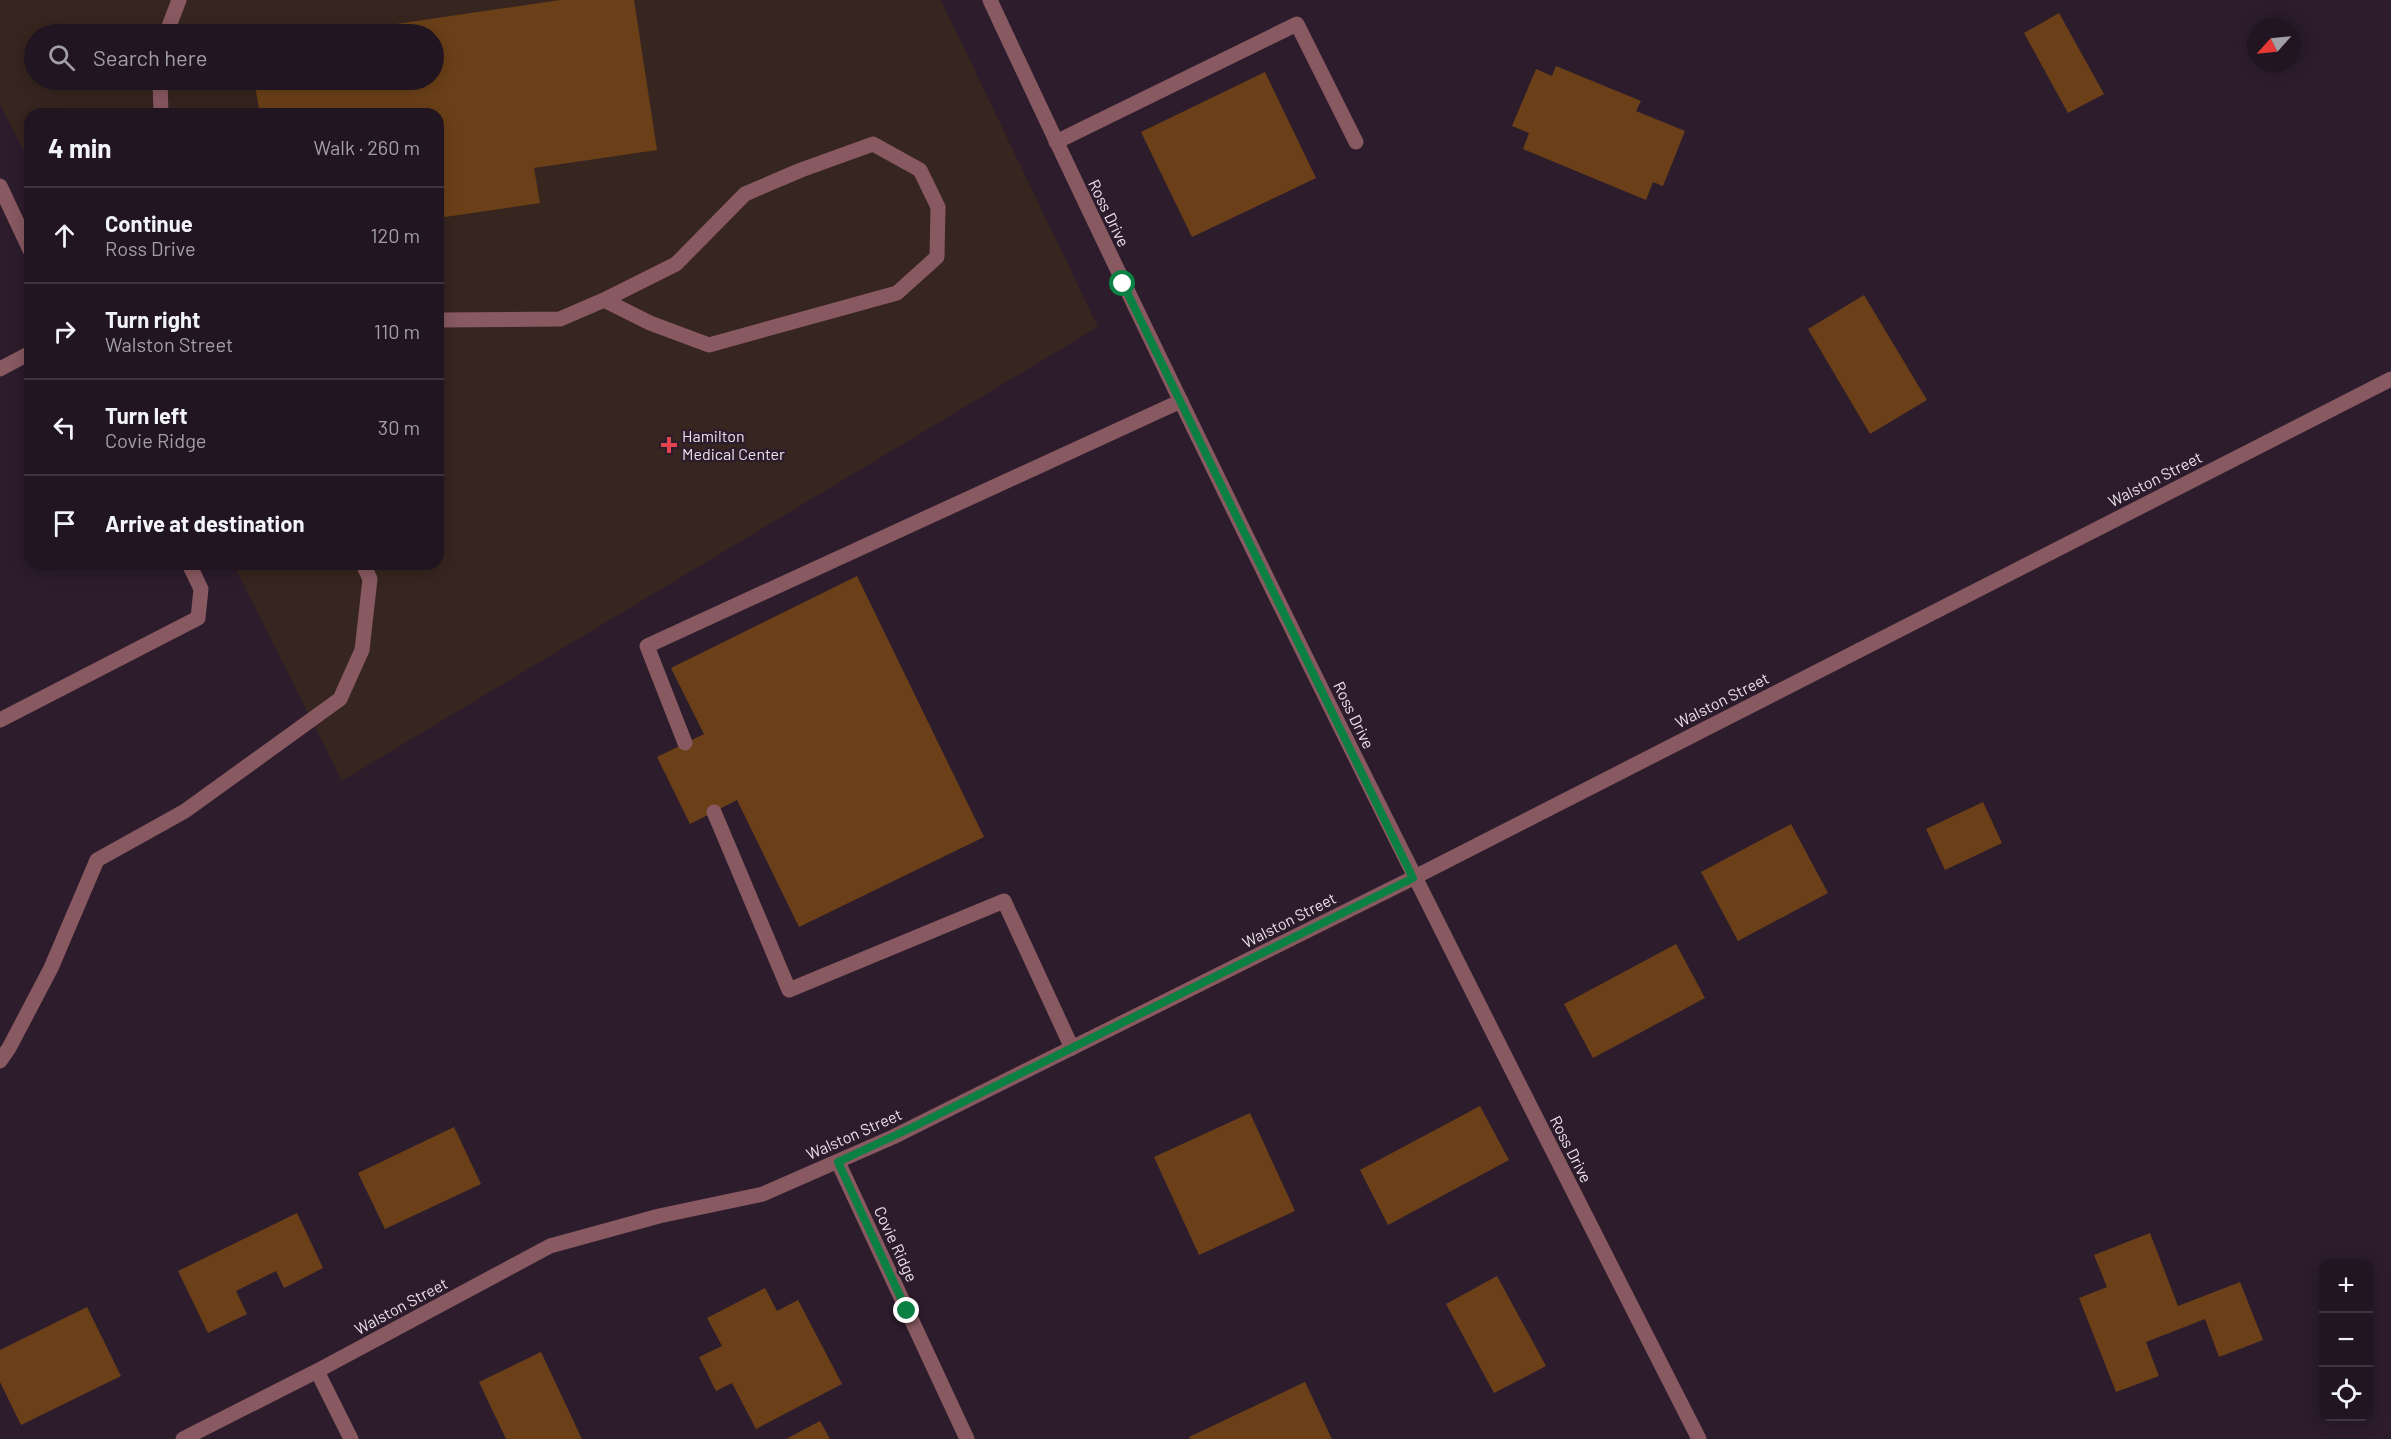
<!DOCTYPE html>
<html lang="en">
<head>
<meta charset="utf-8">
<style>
	body { margin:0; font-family:Barlow,sans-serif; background:#2d222e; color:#f1f3f6 }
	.controls { position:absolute; right:18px; bottom:18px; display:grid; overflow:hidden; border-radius:12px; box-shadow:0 3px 15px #0003 }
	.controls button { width:54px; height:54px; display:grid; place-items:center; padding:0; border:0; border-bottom:2px solid #3e343f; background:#211521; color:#f1f3f6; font:30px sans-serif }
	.compass { position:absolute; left:2247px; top:18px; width:54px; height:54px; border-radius:50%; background:#211521; box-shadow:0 3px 15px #0003; rotate:243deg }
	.stop { position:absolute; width:18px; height:18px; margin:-14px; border:4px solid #0b8043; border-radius:50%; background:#fff }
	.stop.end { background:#0b8043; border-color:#fff; box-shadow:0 2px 6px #0008 }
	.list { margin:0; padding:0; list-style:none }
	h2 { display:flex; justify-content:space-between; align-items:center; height:78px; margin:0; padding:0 24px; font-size:26px }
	h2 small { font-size:20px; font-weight:400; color:#a29fa5 }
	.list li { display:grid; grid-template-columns:39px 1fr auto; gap:18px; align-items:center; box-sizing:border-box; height:96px; padding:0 24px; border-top:2px solid #3e343f }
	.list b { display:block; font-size:22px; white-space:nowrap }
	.list p { margin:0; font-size:20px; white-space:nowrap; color:#a29fa5 }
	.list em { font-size:20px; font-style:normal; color:#a29fa5 }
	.icon { flex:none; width:33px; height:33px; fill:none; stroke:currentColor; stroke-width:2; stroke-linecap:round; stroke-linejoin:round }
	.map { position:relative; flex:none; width:2391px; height:1439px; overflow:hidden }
	.search { position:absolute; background:#211521; box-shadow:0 3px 15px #0003; left:24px; top:24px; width:420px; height:66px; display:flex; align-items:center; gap:15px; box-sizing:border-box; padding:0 21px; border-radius:33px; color:#a29fa5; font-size:22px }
	.panel { position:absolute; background:#211521; box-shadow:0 3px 15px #0003; left:24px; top:108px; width:420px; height:462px; border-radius:18px }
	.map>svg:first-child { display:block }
	.medical { fill:#37251f; fill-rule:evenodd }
	.building { fill:#6b4018 }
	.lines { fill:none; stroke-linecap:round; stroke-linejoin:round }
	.service { stroke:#885960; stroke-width:15 }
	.minor { stroke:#885960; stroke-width:15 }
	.route { stroke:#0b8043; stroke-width:8 }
	.health-dot { fill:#e0444e; stroke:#2c1c2c; stroke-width:2 }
	.labels { text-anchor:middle; stroke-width:5; stroke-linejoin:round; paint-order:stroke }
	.street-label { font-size:16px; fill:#ece1eb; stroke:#2c1c2c }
	.poi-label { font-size:16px; fill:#ece1eb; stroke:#2c1c2c; text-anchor:start }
</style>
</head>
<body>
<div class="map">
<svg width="2391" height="1439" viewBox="0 0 2391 1439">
	<rect width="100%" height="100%" fill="#2c1c2c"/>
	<path class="medical" d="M0,0H941L1098,327L342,781L233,564H438V114H30V163L0,104ZM34,34H434V80H34Z"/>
	<path class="building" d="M560,0H634L657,150L534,168L540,203L438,218V114H260L254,80H434V34L335,33Z
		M2059,13L2104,94L2068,113L2024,33Z
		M1556,66L1641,101L1636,111L1685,131L1663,186L1653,182L1646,200L1523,149L1529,133L1512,126L1536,69L1552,76Z
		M1265,72L1316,178L1192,237L1141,132Z
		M1864,295L1927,400L1870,434L1808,329Z
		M857,576L984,837L799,927L737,800L690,824L657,757L704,734L671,668Z
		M1983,802L2002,843L1945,870L1926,829Z
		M1791,824L1828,893L1738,941L1701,872Z
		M1676,944L1705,998L1593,1058L1564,1004Z
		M1480,1106L1509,1160L1388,1225L1360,1170Z
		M1250,1113L1295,1211L1199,1255L1154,1157Z
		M454,1127L481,1184L385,1229L358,1173Z
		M297,1213L323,1268L284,1288L276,1271L236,1291L247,1314L208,1333L178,1271Z
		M2150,1233L2178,1306L2240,1282L2263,1340L2219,1357L2205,1319L2146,1342L2159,1376L2116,1392L2079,1298L2107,1287L2094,1255Z
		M1497,1276L1546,1366L1494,1393L1446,1304Z
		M765,1288L777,1311L798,1300L842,1384L756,1429L732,1383L716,1391L699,1357L722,1346L707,1318Z
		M87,1307L121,1376L21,1425L0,1382V1350Z
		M541,1352L582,1439H506L479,1382Z
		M1305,1382L1332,1439H1190L1189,1437Z
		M820,1421L830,1439H786Z"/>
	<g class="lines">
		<path class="service" d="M166,34L179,0
			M160,80L161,114
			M1056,142L1297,24L1356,142
			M0,186L30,250
			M438,320L560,319L604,300L676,264L745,194L801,170L873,144L920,170L938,207L937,257L897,293L709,345L650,323L604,300
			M0,369L30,353
			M0,720L198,618L201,589L189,564
			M685,743L647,646L1181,401
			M714,812L789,990L1004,901L1072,1048
			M0,1061L9,1048L51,968L97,860L185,811L340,699L362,650L370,579L363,564"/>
		<path class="minor" d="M990,0C1216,485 1456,962 1699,1439
			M838,1162L967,1439
			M317,1371L351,1439
			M183,1439L317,1371L550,1246L659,1216L763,1194L893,1137L1413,878L2391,379"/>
	</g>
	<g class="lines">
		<path class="route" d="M907,1311L838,1162L913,1127L1413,878L1123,284"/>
	</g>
	<path class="health-dot" d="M666 436h6v6h6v6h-6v6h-6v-6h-6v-6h6z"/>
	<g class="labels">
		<g class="street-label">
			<text transform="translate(1109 213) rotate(64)" y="6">Ross Drive</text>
			<text transform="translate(2155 479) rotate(-27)" y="6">Walston Street</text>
			<text transform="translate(1722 700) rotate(-27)" y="6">Walston Street</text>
			<text transform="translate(1354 715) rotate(64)" y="6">Ross Drive</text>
			<text transform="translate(1289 920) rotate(-27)" y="6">Walston Street</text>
			<text transform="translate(854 1134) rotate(-24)" y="6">Walston Street</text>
			<text transform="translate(1571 1149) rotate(63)" y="6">Ross Drive</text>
			<text transform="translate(896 1244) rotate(65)" y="6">Covie Ridge</text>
			<text transform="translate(401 1306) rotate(-28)" y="6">Walston Street</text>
		</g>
		<g class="poi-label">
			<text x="682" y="442">Hamilton<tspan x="682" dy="18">Medical Center</tspan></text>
		</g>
	</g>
</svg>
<div class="controls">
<button>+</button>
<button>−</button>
<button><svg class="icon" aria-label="locate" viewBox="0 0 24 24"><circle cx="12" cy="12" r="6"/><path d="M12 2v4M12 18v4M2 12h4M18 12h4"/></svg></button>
</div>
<svg class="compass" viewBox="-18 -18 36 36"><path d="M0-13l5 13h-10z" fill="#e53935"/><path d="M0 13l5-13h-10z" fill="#a29fa5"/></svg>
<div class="stop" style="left:1123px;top:284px"></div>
<div class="stop end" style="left:907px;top:1311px"></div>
<div class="search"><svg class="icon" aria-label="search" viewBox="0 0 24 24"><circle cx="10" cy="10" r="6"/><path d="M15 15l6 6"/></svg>Search here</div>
<section class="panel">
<h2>4 min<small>Walk · 260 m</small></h2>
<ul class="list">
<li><svg class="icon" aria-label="ahead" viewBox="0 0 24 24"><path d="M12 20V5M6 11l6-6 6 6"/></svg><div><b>Continue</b><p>Ross Drive</p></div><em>120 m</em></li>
<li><svg class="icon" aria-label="right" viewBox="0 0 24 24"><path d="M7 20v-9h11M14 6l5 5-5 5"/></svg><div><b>Turn right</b><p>Walston Street</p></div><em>110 m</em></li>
<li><svg class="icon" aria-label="left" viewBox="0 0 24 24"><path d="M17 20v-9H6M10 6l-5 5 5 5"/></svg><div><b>Turn left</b><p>Covie Ridge</p></div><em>30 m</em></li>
<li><svg class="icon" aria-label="arrive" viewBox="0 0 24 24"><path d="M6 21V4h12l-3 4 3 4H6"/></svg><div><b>Arrive at destination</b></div></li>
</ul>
</section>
</div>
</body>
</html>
